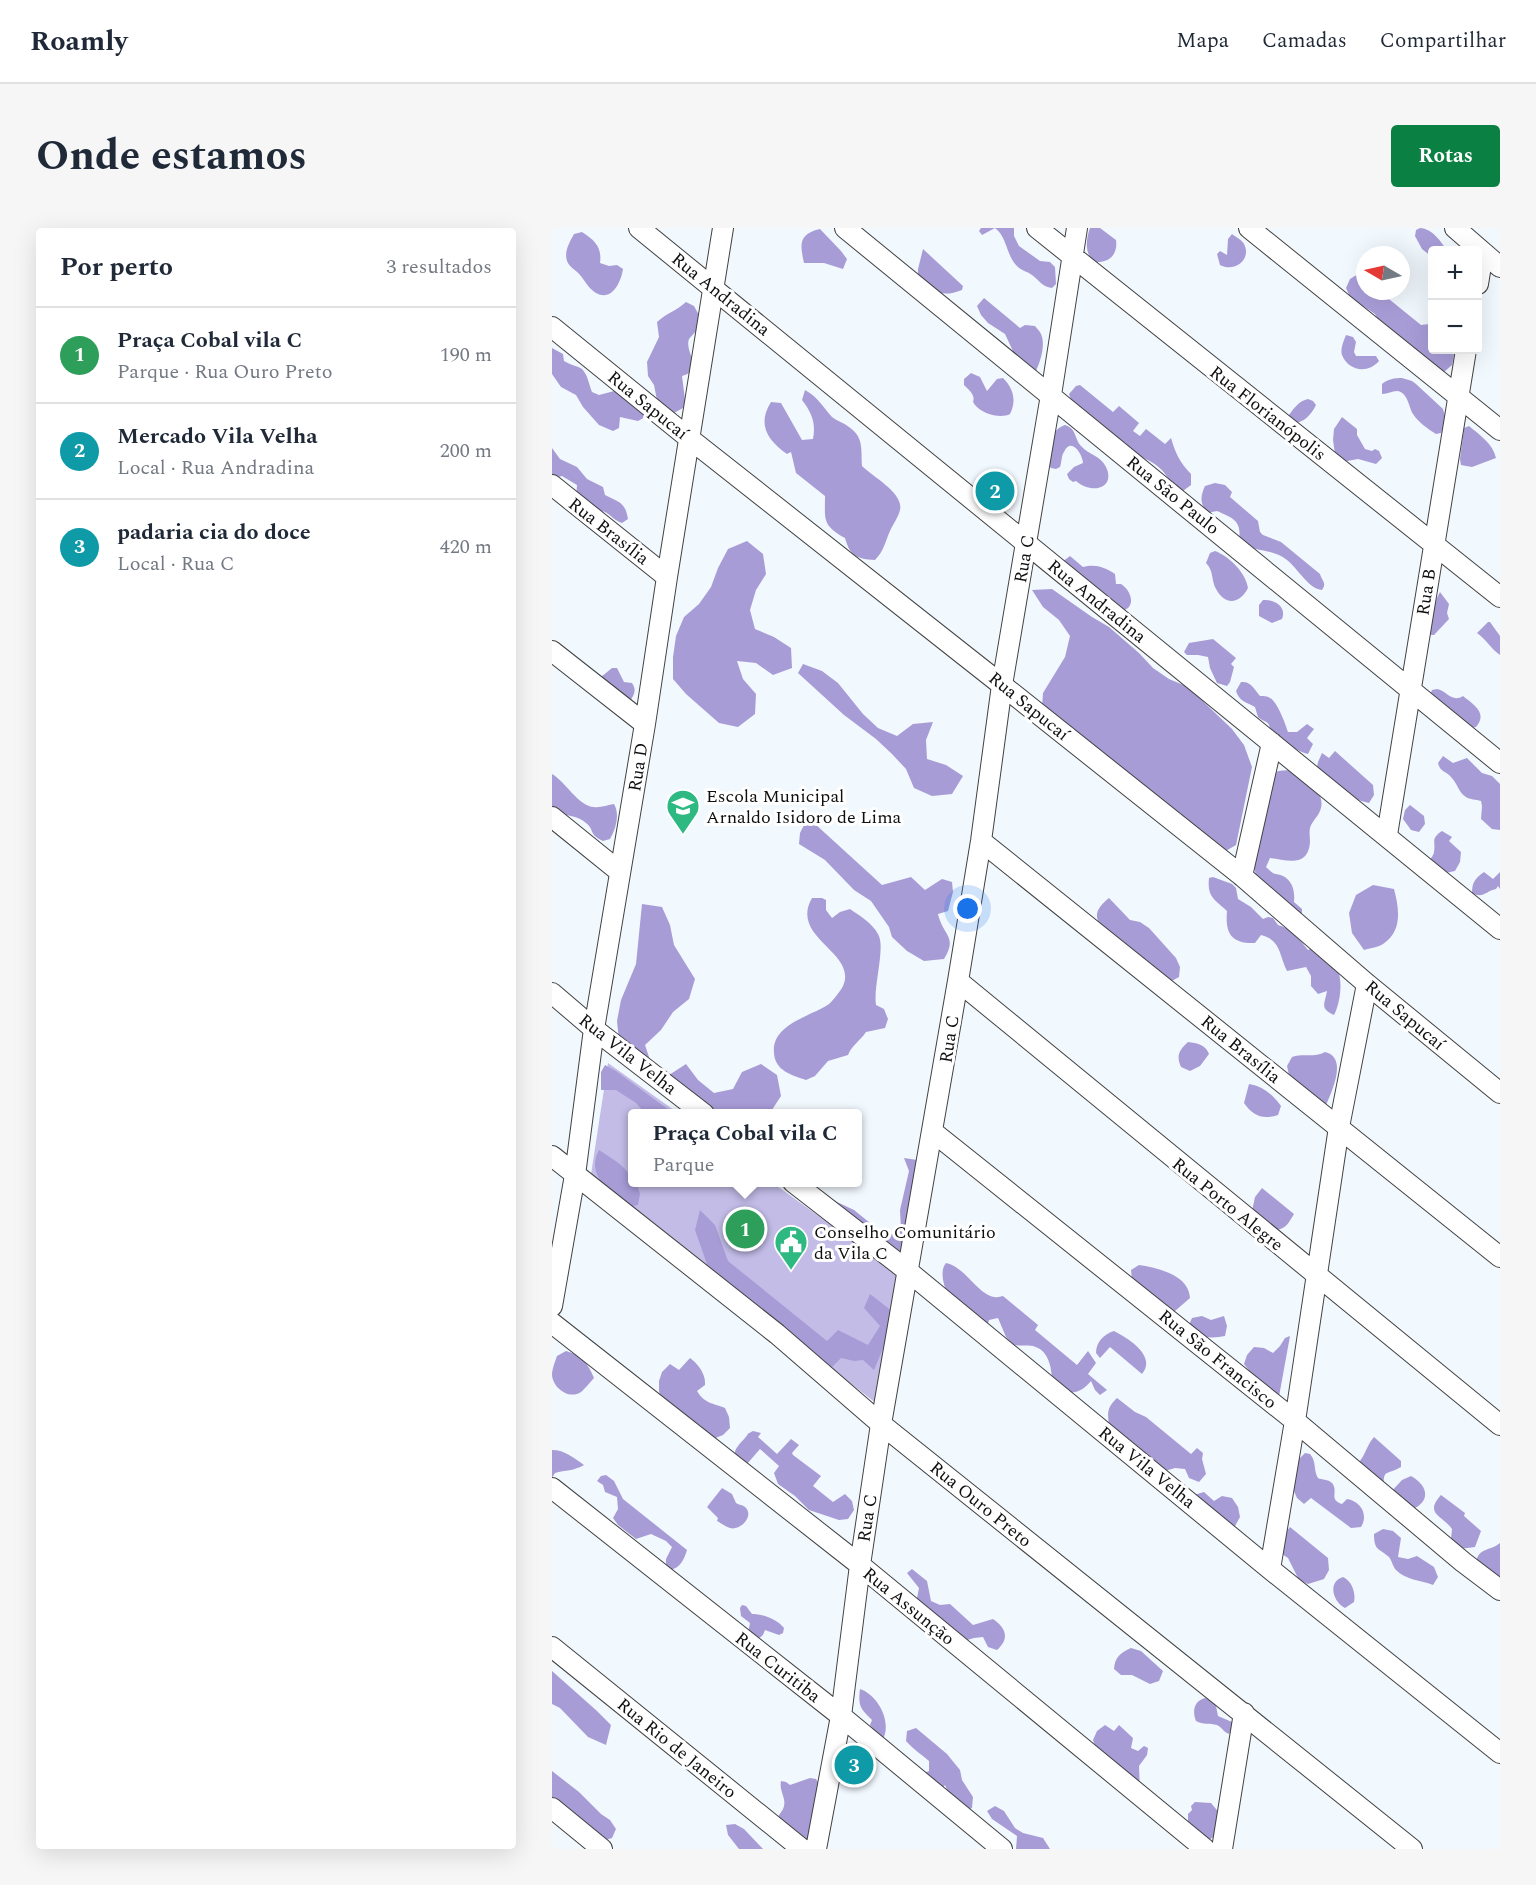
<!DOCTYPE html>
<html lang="pt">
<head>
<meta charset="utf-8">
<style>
	body { margin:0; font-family:Spectral,serif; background:#f6f6f7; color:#1f2937 }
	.controls { position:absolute; right:18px; top:18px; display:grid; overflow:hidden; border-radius:6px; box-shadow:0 6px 24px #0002 }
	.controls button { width:54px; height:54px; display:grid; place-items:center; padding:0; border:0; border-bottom:2px solid #e0e1e3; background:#fff; color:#1f2937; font:30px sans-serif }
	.compass { position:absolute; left:804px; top:18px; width:54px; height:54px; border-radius:50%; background:#fff; box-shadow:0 6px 24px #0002; rotate:279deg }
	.you { position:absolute; left:416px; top:681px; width:21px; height:21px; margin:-15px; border:4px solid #fff; border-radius:50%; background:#1a73e8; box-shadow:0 0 0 9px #1a73e833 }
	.badge { display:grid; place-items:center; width:39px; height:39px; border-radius:50%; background:#0b8043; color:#fff; font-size:20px; font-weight:700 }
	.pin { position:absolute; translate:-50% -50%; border:3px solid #fff; box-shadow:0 2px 6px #0006 }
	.popup { position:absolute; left:76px; top:881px; width:234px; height:78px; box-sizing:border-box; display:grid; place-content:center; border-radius:6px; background:#fff; filter:drop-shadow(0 2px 4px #0005); font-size:20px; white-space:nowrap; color:#747a83 }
	.popup b { font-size:22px; color:#1f2937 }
	.popup::after { content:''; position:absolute; left:50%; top:100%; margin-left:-12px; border:12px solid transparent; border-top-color:#fff }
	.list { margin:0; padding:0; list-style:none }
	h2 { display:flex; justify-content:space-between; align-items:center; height:78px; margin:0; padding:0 24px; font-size:26px }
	h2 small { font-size:20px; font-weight:400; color:#747a83 }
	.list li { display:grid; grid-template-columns:39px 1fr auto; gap:18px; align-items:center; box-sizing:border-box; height:96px; padding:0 24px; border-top:2px solid #e0e1e3 }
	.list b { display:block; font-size:22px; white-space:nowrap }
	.list p { margin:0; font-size:20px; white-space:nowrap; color:#747a83 }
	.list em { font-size:20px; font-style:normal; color:#747a83 }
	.map { position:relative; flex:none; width:948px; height:1621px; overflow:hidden; border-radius:6px }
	header { display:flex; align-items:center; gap:36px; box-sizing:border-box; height:84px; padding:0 30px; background:#fff; border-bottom:2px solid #e0e1e3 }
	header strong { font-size:28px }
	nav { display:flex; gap:33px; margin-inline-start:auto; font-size:21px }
	.intro { display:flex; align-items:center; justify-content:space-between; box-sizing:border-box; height:144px; padding:0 36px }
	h1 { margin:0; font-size:42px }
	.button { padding:15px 27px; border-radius:6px; background:#0b8043; color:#fff; font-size:21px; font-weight:700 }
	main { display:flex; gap:36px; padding:0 36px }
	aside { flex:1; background:#fff; border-radius:6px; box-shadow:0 6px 24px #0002 }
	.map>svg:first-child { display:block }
	.green { fill:#c2bce7 }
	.forest { fill:#a89cd7 }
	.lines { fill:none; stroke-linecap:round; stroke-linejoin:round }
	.minor-casing { stroke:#424242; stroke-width:22 }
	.minor { stroke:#fff; stroke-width:20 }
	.labels { text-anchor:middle; stroke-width:6; stroke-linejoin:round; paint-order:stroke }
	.street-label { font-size:18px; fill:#0f0f0f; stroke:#fff }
	.poi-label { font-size:18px; fill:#0f0f0f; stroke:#fff; text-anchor:start }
</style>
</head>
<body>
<header>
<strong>Roamly</strong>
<nav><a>Mapa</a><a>Camadas</a><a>Compartilhar</a></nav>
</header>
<div class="intro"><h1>Onde estamos</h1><a class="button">Rotas</a></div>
<main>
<aside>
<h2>Por perto<small>3 resultados</small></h2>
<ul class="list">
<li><span class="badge" style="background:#2e9e5b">1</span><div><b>Praça Cobal vila C</b><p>Parque · Rua Ouro Preto</p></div><em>190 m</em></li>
<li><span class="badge" style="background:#0f9aa8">2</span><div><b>Mercado Vila Velha</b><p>Local · Rua Andradina</p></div><em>200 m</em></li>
<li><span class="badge" style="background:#0f9aa8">3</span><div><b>padaria cia do doce</b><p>Local · Rua C</p></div><em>420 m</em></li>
</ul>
</aside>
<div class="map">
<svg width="948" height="1621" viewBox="0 0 948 1621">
	<rect width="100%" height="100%" fill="#f1f8fe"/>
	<path class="green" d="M56,835L126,885L80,886V954L221,955L352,1050L329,1179L38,953Z"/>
	<path class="forest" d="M429,0H462V8L467,18L488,33L498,34L503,39L504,56L500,60C490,59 487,52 480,47C475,43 469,43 464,37C454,26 455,9 443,0L430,7L427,3Z
		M538,0H548L564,12C566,26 558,35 543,34C532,27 534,11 538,0Z
		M868,0C881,1 888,13 895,22H880V29L870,21L863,8L864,2Z
		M268,1L289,23L295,31L291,41L272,35H252C248,17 246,6 268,1Z
		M30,4C44,13 50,20 48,35L57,38L65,37L71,41C69,54 60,74 44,65C37,61 33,53 28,47C24,42 17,39 15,33C12,24 17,15 22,6Z
		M680,6C684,9 690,12 692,16C700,31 683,45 668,37L665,26L668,23L675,27L676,11Z
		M371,21L411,58L410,62C390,70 381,64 366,51V41Z
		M806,46L813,51V63H827L869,97L877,96L880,99V122H899L902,127L900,137L892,144L828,95L823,86L798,69L794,60L798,51Z
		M432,70L468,100L473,97L483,98C485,101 488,103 489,106C494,117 488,135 483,145L466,134L453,106L436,95L429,87L425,78Z
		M134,74L142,78L148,89C147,94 146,99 144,103C142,106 139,108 137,111C132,124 153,142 130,148L133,172L131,180L122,185L113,183L105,172L102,157L96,148L95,134L107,109L105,94C115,85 124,83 134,74Z
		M794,107L801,109L804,114L802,124L804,128H824L827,133C816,146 796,143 790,127C788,121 792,112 794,107Z
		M0,120L11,126L12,133C18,137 26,138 30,141C36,147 37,157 40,164L47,167L66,162L91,181L93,189L86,193L68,189L67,200L61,203L47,197L31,179L24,167L9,159L0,146Z
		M419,145L428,149L435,163L445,151L451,150C461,160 465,172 458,186C449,191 430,186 423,177C419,172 423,174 421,168C420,164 415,160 412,157V151Z
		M850,150L860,153L864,156L891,181L894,191L889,205L884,206C876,201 866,194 861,186C857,180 856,164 845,163C840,163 836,166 830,166V156C836,151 842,150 850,150Z
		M528,157L561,184L567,178L587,195L581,203L588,208L594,201L613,216L619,210C623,224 628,235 639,246V257L631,263L621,260C611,236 598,233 576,223L573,214L563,216L520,175L517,166L524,158Z
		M253,162C267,170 270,178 280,189C285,193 292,195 297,199C312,209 309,222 310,238C321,249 352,265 348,282C346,290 341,296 338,303C333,314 332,323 323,332C305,331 298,328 293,310C270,297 273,292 273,268L244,245L239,224L235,226C215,212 205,196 219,174L229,175L250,212L261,211C264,195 260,185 250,172Z
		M756,171L761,173L764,177C759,187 752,195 741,195L737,191V187C742,180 747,173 756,171Z
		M790,189L805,201V207L813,221L820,223L823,221L827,223L830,230L824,236L806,231L790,234L783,226L781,212L782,201Z
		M513,197C525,201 522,210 529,218C537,227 548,227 554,239C564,260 540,267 524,253L521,254L517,251L515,246L522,239L531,235C530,225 519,209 512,224C509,228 510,234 508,239L504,241L499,240L495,236C497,221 496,203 513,197Z
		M917,198C928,207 941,216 944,230L920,239L909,237L908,231L912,200Z
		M0,220L8,231L25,239L35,251L51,259L53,267C68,275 73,274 76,291L70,295C63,293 59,287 53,284C43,281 34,278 24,273L25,257L10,248L0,251Z
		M663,255L673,257L680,264L678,269L706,293L708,304L711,307L729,314L768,346C770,353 775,355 770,362C757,361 746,341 735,332C718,319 702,326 687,312C690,293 681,290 665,283L655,285C648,275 648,269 653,258Z
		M195,313L211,326L214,346L204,362L198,382L203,401L222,409L239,420L240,440L221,447L204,435L185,433L191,451L204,466L203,486L186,499L167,495L134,466L121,451V429L124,408L132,389L147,376L159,359L166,340L176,321Z
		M663,323C677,328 694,345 696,360C688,376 673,378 664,361C659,352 662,343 654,335L658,325Z
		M518,328L531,339C544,336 552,339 563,346L564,356H569C579,362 585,379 570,383L542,360L535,352L517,347L510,334Z
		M500,361L540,389L557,399L587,425L601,440L617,451L636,459L680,501L692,517L700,539L684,617L672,624L490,479L491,465L513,429L518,408L507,392L491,379L480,362Z
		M888,364L897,376L895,385L897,391L882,407H879C876,394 882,375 888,364Z
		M711,372C722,371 735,378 730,391L720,395L707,388V377Z
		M936,394H938L948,408V427C939,421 934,411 925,405Z
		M661,411L684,430L679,436L682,439L678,454L675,458L665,455L658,440L656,429L646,427H635L632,424L637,415Z
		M251,436L270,443L286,455L311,486L326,500L345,508L361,496L381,494L374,512L375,531L394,537L411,548L400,566L380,568L362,560L354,541L340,526L324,511L292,487L246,445Z
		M60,440H65L72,454L80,455C85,462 82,467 78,473L49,457V449Z
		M689,454C699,453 702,461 708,468C712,468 715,468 718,470C725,473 734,497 736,504H745L755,496L762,501L755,510L761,516L756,526C746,524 740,517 730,517L718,505C718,491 714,496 706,489L703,479C694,474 687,473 684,463Z
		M885,461C895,463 900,475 911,468C922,477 936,485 924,499L919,500L912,493L878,467L880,462Z
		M783,523L821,557L822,567L817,575C796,571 781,557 764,544L766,534L770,525L777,530Z
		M891,528L901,535L915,530L930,545L940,548L948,556V602L940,601L929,591L930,578L929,573C924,571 918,572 914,569C906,564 906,556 899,549C894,543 888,544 886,535Z
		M737,542C751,551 776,563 768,583C765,590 760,593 758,600C757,605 758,609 758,614C756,640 735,632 718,630L714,639C724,649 722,644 731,648C741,653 743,664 742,674L750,681V688L704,650L701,629L719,549L726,543Z
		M0,546C13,553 27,579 42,579C48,580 56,577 62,576C68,586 64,601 58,611L51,613C36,606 43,602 34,595C25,587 11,587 0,584Z
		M858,577L872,588L873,596L867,604L859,602L851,591L853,582Z
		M262,595L330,657L359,649L373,662L390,651L400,654L401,664L396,683L386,686C391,708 406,708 392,731L372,733L355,723L340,709L337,699L319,673L302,662L273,632L247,616L248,605L252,597Z
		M890,603L900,609L897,613L909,624L908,634L903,643L893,645L878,633C879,629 882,627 882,624C884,613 878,611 890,603Z
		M932,644L941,651L948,644V661L946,658L944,661C934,663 931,671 920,665C920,655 923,650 932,644Z
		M661,649L680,656L684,660L686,671L699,679L711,691L716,689L721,690L726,697C741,701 747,711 756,722L761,720C768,725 779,732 784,739C792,751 788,776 782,787C767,780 773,776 775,763L766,766L759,758V748L754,739L735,743C727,727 729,712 709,707L703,715C679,716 673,705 675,683C662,671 655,669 657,650Z
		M821,657L842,661C847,680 851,703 831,716C827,719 818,720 812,722L800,705L797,685L804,667Z
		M260,670H270L274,672V682L280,690L288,684L298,681C308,688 320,695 326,706C334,719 321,758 324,777L332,781L336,791L333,800L314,804C308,813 300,817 296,827L276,833L263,848L254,852C240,847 223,843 222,825C219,796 260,788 277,776C279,775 290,761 291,758C306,724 237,710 260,670Z
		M557,670L578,692L588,694L597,700L624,730L628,739L627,749L618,754C597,743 584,721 564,708C558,704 549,701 546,693C542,683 550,676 557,670Z
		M90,676L110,679L118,697L122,717L143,751L137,771L121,784L109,802L93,817L100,838L117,847L134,836L146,852L162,865L181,861L190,844L209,836L225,847L229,868L218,885H159L67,812L65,793L69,772L84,736Z
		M636,814C645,815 654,817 657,826L648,838L638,843L629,839C624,828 627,822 636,814Z
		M773,824C796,829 780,863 774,877L769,878L737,847L735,838L740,829C751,825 763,830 773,824Z
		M53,837L64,843L117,882L119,885H93L84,875L64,862H49V844Z
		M697,856C711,858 721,867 729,878L726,887C711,892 701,888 692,875Z
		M47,922C59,930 78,940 80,954L85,957L88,966L86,977L76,979C59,965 33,947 47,922Z
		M352,930L372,933L354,1036L247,955H259L285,974L302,982L318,995L331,1010L349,1002L348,982L357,943Z
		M710,960L742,986C737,994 735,1000 725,1002L700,983L703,969Z
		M148,982L163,997L176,1033L275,1113L286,1102L316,1117L328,1098L312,1080L318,1066L345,1087L322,1142L311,1132L302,1133L289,1130L280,1139L195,1074L156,1039L143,1002Z
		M394,1035C416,1039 429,1076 451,1068L486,1097L483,1102L525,1137L536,1123L544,1135L536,1146L555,1162L548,1167L543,1162L539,1153C531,1162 525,1166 513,1164L500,1150C499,1137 496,1122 481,1118C475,1117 467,1118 461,1117L454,1109L446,1090L437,1092L434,1102C427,1095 400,1074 397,1068C392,1060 387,1043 394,1035Z
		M587,1037C606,1040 637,1047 638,1070L623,1083L618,1084L580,1052L579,1042Z
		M650,1088L659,1092L672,1088L675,1098L673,1108C659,1111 646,1110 636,1099L640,1090Z
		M562,1103C576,1110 605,1128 590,1146L558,1119L548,1130L544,1125C544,1114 552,1106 562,1103Z
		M738,1108L726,1174L711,1161L692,1136L695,1127L702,1119L712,1120L721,1125L728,1118L733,1110Z
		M14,1123C29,1127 36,1135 42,1150C38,1154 33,1161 29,1164C17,1172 1,1160 0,1147C0,1141 3,1134 5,1128Z
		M138,1130C146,1136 154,1146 153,1157L145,1163C152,1175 160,1175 173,1180L177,1189L178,1200L171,1207L161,1211L152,1207L149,1198L140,1193L130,1192L109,1173L107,1163V1153L110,1144L118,1136L127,1142Z
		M565,1170L583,1184L594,1189L639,1226L645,1220L651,1225L650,1231L654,1246L647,1254L637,1250L633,1241L623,1240L613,1243L557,1206C558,1189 551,1183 565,1170Z
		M201,1203L209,1205L206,1209L225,1226L239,1211L247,1217L240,1225L241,1227L269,1248L261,1258L281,1274L293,1266L300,1273L302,1282L296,1291L287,1292L257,1282L243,1268L226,1256L222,1245L227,1238L208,1221L195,1236H192C177,1226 183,1221 193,1210C199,1203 192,1208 201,1203Z
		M822,1209L849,1233V1239C833,1248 831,1240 832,1262L837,1266L850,1252L859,1248C879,1259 878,1277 855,1283L808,1243V1233C814,1225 815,1217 822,1209Z
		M0,1222C13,1222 22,1230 32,1237C22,1243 13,1242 3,1245L0,1250Z
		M753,1225L758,1226C765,1234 761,1242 766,1250C770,1252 776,1251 780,1255C787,1264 776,1271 790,1276L795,1271C808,1273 817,1286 809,1299L799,1300L759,1270L752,1276L745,1270L741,1261L746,1232Z
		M54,1247L62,1253L71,1271L135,1322C132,1332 128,1340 118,1342L114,1338V1331L120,1319L114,1313L99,1306L84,1311L66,1297L61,1290L66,1281L65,1269L53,1264L51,1257L45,1253L49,1248Z
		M170,1260L180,1266L184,1275C187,1277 191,1277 193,1279C203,1288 188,1303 178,1300C174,1299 169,1295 165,1293L166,1290L155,1279Z
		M652,1264L662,1273L670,1268L680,1270L686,1279L688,1289L683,1298L673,1302L642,1267Z
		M889,1267L913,1285L912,1288L929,1303L923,1319L908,1321L899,1311L900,1301C890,1287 872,1286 889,1267Z
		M738,1299L776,1330L777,1342L772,1351L756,1356L747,1352L736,1330L727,1324L726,1313Z
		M831,1301L841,1303L849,1310L846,1329L856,1331L865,1328L882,1339L886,1349L881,1357C869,1352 853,1352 844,1342C841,1339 840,1333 837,1329C827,1320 822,1323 822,1306Z
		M948,1315V1358L924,1334C927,1319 939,1323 948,1315Z
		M360,1341L375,1353L379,1373L388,1377L398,1376L421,1397L441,1391C454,1400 458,1410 445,1422L436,1419L431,1409L422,1410L412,1413L363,1380L367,1360L355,1345Z
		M791,1349C800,1353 804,1365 802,1374L793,1380C781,1374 775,1354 791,1349Z
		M190,1377L194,1378L200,1386C211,1386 225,1391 232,1400L231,1405L227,1407L213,1402C211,1408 209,1410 203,1411L196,1405L198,1395L189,1388L188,1380Z
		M579,1420L589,1423L611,1443L607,1453L598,1456L580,1447H569L562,1441C563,1429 568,1425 579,1420Z
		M0,1443L45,1483L59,1497L54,1517L36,1509L8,1480L0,1476Z
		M308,1461C326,1467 340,1494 331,1511L326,1507L318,1497L320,1492C308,1480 306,1478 308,1461Z
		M653,1470L663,1473L666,1488L680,1494L683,1498L677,1506C671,1504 670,1499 665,1497C658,1495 651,1497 644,1493C640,1483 642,1473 653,1470Z
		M553,1497L562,1503L567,1497L581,1510L579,1520L586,1523L592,1518L596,1520L595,1527L587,1538L588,1563L566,1536L544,1521L541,1512L545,1503Z
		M364,1500L395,1526L408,1542L410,1552L421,1569L420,1580L411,1584L394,1573L395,1562L393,1557L388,1564L369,1546L377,1543V1533C369,1526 361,1521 354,1513L355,1503Z
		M0,1543L27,1564L49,1586L58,1592L64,1601L60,1610L51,1613L0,1572Z
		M258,1550L264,1551L267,1556L260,1608L251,1615L225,1591C227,1586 231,1583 232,1578C234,1569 227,1563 229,1553L234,1554L238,1557Z
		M643,1574L659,1575L669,1587L666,1606L657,1612L636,1598V1586L640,1582L639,1578Z
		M443,1578L452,1583L463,1600L471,1605L491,1610L498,1621H464L465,1608L440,1591L435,1583Z
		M183,1596L192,1601L211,1621H187L176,1607L174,1597Z"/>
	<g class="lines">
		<g class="minor-casing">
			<path id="minor" d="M87,0L948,701
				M293,0L948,535
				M485,0L948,369
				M697,0L948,202
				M903,0L948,39
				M926,56L931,25
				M0,99L138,211L450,457L690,648L815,756L948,865
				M0,257L115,349
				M0,423L93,496
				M0,589L68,644
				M835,607L914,122
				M429,613L948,1029
				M690,648L720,515
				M406,753L948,1197
				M0,765L42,801L152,886
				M381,904L743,1193L911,1334L948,1362
				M0,928L225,1106L329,1196L860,1621
				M241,954L357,1044L718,1341L948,1525
				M0,1078L23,947L42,801L93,496L115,349L171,0
				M0,1095L308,1337L653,1621
				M0,1260L289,1488L450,1621
				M718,1341L743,1193L787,899L815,756
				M0,1419L250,1621
				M0,1580L50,1621
				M264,1621L289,1488L308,1337L329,1196L406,753L429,613L450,457L499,167L525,0
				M670,1621L692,1485"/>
		</g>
		<use href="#minor" class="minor"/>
	</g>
	<defs>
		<g id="school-pin" transform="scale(1.725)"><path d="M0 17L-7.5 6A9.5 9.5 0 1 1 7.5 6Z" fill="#2eb882" stroke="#fff"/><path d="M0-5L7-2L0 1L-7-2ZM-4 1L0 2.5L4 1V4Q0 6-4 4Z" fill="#fff"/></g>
		<g id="civic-pin" transform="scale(1.725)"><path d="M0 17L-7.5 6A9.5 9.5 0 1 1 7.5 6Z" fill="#2eb882" stroke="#fff"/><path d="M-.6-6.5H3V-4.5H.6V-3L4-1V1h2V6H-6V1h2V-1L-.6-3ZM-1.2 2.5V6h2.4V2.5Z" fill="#fff"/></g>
	</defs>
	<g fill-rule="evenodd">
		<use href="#school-pin" x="131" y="578"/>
		<use href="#civic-pin" x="239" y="1014"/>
	</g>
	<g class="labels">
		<g class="street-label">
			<text transform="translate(169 66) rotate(39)" y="6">Rua Andradina</text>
			<text transform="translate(96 177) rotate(39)" y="6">Rua Sapucaí</text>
			<text transform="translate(716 185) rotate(38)" y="6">Rua Florianópolis</text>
			<text transform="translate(621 267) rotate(39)" y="6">Rua São Paulo</text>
			<text transform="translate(57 303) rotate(38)" y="6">Rua Brasília</text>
			<text transform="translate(472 331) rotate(-80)" y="6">Rua C</text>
			<text transform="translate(874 364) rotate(-81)" y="6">Rua B</text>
			<text transform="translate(545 373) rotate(39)" y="6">Rua Andradina</text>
			<text transform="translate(477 478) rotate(39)" y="6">Rua Sapucaí</text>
			<text transform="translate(86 539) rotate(-81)" y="6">Rua D</text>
			<text transform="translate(853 787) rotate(40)" y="6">Rua Sapucaí</text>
			<text transform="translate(397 811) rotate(-81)" y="6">Rua C</text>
			<text transform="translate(689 821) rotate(39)" y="6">Rua Brasília</text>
			<text transform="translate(76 826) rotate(38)" y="6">Rua Vila Velha</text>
			<text transform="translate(676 976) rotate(39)" y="6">Rua Porto Alegre</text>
			<text transform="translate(666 1131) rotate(39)" y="6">Rua São Francisco</text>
			<text transform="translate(595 1239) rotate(39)" y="6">Rua Vila Velha</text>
			<text transform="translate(429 1276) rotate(39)" y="6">Rua Ouro Preto</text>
			<text transform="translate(315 1290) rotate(-81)" y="6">Rua C</text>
			<text transform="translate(357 1378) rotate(39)" y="6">Rua Assunção</text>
			<text transform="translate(226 1439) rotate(38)" y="6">Rua Curitiba</text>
			<text transform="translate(125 1520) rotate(39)" y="6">Rua Rio de Janeiro</text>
		</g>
		<g class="poi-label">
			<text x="154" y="574">Escola Municipal<tspan x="154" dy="21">Arnaldo Isidoro de Lima</tspan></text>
			<text x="262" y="1010">Conselho Comunitário<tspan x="262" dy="21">da Vila C</tspan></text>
		</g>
	</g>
</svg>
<div class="controls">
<button>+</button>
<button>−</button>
</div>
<svg class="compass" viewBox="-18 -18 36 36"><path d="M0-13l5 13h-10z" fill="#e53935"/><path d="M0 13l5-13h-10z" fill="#747a83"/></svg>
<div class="you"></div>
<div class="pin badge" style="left:193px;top:1001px;background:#2e9e5b">1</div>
<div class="popup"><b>Praça Cobal vila C</b>Parque</div>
<div class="pin badge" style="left:443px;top:263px;background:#0f9aa8">2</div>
<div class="pin badge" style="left:302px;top:1537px;background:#0f9aa8">3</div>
</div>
</main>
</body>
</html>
